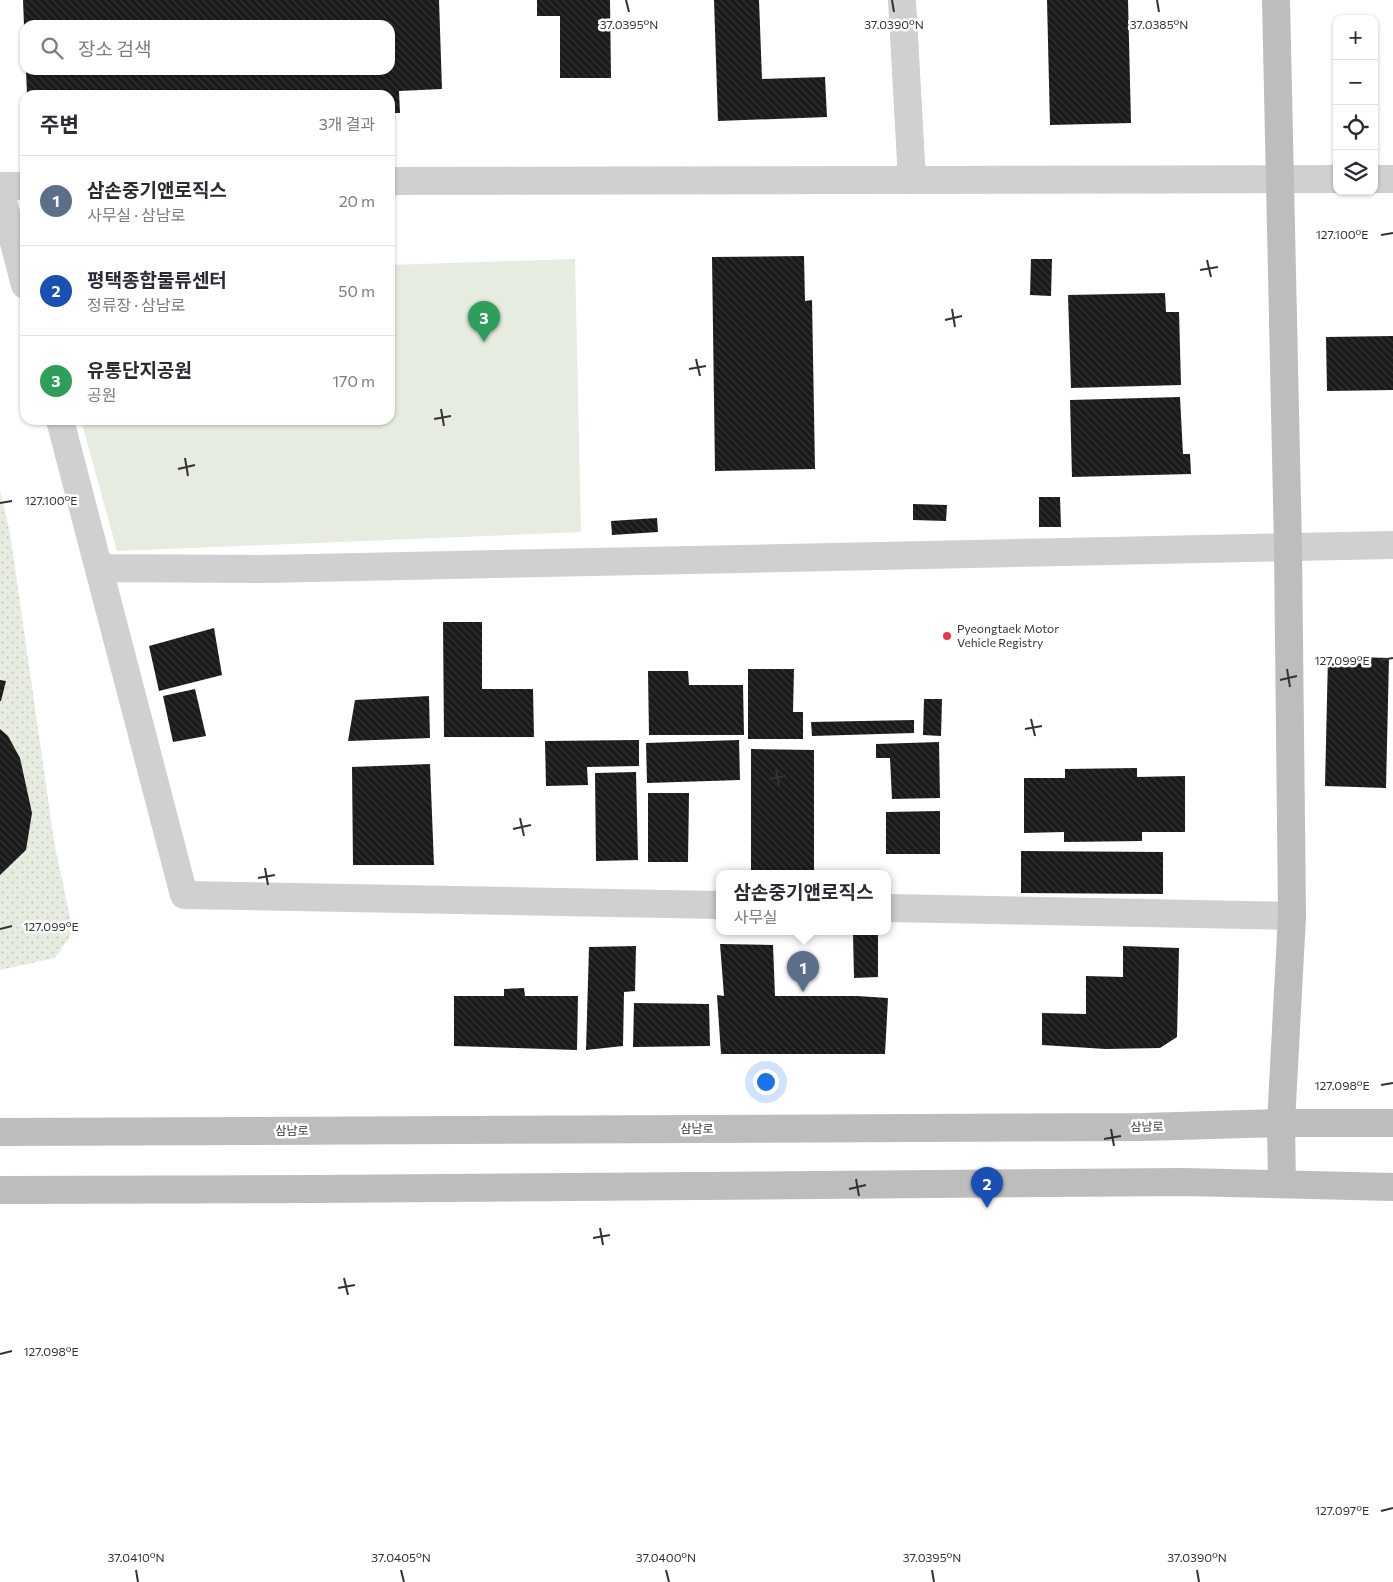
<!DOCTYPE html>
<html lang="ko">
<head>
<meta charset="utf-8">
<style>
	body { margin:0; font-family:Commissioner,"Noto Sans KR",sans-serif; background:#f2f2f3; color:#2b2b33 }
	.controls { position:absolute; right:15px; top:15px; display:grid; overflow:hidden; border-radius:10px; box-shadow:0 1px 4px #0004 }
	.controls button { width:45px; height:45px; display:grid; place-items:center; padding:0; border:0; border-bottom:1px solid #e1e1e2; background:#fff; color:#2b2b33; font:25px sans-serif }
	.you { position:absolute; left:765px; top:1081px; width:18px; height:18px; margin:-12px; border:4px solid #fff; border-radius:50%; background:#1a73e8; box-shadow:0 0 0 8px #1a73e833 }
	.badge { display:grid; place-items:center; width:32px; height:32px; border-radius:50%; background:#e63946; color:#fff; font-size:16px; font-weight:700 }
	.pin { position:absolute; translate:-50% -41px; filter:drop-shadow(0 1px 2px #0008) }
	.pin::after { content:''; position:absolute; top:26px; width:18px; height:15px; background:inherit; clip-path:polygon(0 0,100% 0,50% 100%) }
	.popup { position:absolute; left:716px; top:870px; width:175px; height:65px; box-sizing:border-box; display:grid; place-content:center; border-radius:10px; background:#fff; filter:drop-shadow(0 1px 4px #0005); font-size:16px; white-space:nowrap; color:#7c7c81 }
	.popup b { font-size:19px; color:#2b2b33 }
	.popup::after { content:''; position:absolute; left:50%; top:100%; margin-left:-10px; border:10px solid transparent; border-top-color:#fff }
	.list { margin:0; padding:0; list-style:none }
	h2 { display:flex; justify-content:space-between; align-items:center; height:65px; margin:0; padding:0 20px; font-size:21px }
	h2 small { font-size:16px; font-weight:400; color:#7c7c81 }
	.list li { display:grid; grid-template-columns:32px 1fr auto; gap:15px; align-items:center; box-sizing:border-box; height:90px; padding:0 20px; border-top:1px solid #e1e1e2 }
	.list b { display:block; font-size:19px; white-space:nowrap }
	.list p { margin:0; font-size:16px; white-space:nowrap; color:#7c7c81 }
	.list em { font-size:16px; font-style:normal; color:#7c7c81 }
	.icon { flex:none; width:28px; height:28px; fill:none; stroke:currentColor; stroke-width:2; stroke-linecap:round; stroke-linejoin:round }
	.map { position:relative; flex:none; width:1393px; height:1582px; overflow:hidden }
	.search { position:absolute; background:#fff; box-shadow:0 1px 4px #0004; left:20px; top:20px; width:375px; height:55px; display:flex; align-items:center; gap:12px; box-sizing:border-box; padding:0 18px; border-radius:15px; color:#7c7c81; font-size:19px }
	.panel { position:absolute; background:#fff; box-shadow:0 1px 4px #0004; left:20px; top:90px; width:375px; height:335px; border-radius:15px }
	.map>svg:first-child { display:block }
	.grass { fill:url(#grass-dots) }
	.park { fill:#e6ecdf }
	.building { fill:url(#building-back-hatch) }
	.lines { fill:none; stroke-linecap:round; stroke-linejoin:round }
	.street { stroke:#d0d0d0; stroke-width:28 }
	.secondary { stroke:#bdbdbd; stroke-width:28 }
	.ticks { fill:none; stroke:#333; stroke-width:2 }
	.poi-dot { fill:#e63946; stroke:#fff; stroke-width:2 }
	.labels { text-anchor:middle; stroke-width:5; stroke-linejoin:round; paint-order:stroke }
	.poi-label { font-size:12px; fill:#333; stroke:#fff; text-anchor:start }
	.street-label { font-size:12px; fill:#333; stroke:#fff }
	.ticks-label { font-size:12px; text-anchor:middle; fill:#333; stroke:#fff; stroke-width:5; stroke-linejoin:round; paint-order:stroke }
</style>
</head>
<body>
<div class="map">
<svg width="1393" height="1582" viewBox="0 0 1393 1582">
	<defs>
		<pattern id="grass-dots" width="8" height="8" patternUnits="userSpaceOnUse" patternTransform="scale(1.25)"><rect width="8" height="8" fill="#e6ecdf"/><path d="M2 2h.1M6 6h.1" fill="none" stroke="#c6cbc0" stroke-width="1.8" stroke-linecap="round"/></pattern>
		<pattern id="building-back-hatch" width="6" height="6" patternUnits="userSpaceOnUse" patternTransform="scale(1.25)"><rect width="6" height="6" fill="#1a1a1a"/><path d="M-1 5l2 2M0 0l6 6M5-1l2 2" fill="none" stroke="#333"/></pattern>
	</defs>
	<rect width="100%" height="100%" fill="#fff"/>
	<path class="grass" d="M0,490L10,533L54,841L73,932L55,958L0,970Z"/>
	<path class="park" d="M575,259L581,532L117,551L81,420H390V265Z"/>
	<path class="building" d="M23,0H439L442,89L399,91L400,113H390V95H27L26,70H390V25H24Z
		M537,0H610L611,78H560V16H537Z
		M714,0H759L762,79L825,77L827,117L718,121Z
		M1047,0H1128L1131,123L1050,125Z
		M804,256L805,301L812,300L815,469L715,471L712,257Z
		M1031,259H1052L1051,296L1030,295Z
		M1165,293L1166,312H1179L1181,385L1071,388L1068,295Z
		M1393,336V390L1327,391L1326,337Z
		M1180,397L1183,454H1190L1191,474L1072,477L1070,400Z
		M1039,497H1060L1061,527H1039Z
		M913,504L947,505L946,521L913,520Z
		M657,518L658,532L612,535L611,521Z
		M443,622H482V689H533L534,737H444Z
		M214,628L222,675L159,691L149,646Z
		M1328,656L1389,658L1386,788L1325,786Z
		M748,669H794L793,712H803V739H748Z
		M648,671H688L689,685H743L744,735H649Z
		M0,680L6,681L1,701H0Z
		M195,689L206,736L173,742L163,696Z
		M429,696L430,738L348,741L355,700Z
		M924,699H942L941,736L923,735Z
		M914,720V733L812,736L811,722Z
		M0,729L8,736L20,758L32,813L26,850L0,875Z
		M639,740V766L587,767L588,785L546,786L545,741Z
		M739,740L740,780L647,783L646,743Z
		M939,742L940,798L892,799L890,758H876V744Z
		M751,749L814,750V870H751Z
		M430,764L434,865H353L352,767Z
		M1137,768V777L1185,776V832H1142V841L1064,842V832L1024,833V778H1065V769Z
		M636,772L638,860L596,861L595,773Z
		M648,793H689L688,862H648Z
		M940,811V854H886V812Z
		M1021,851L1163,852V894L1021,893Z
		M853,934H878V977L854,978Z
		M720,944L773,945L775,996H857L888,998L885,1054H721L717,995L724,996Z
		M636,946L635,991L624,992L623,1046L586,1050L589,947Z
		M1123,946L1179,948L1177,1037L1160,1048L1106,1049L1042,1045V1013L1086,1014V976L1123,977Z
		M524,988L525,996H578L577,1050L454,1046V996H504V989Z
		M634,1003L709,1004L710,1046L633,1047Z"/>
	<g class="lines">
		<path class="street" d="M902,0L912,180
			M1374,179H1393
			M390,181L1337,179
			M0,186H25
			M0,190L25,285
			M60,420L184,895L719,905
			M99,568L265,569L1393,545
			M887,908L1292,916"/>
		<path class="secondary" d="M1276,0L1288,547L1292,916L1281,1123L1282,1184
			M0,1132L1143,1127L1281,1123H1393
			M0,1190L315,1189L1183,1182L1393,1187"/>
	</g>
	<path class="ticks" d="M626,0L629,12M892,0L894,12M1157,0L1159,12M1381,235L1393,233M1207,260L1211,277M1200,270L1218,267M952,309L955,327M945,320L962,316M696,359L700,376M689,369L706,366M441,409L444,426M434,419L451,416M185,458L188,476M178,469L195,465M0,503L12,501M1381,660L1393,658M1287,669L1290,687M1280,680L1297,676M1031,719L1035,736M1025,729L1042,726M776,769L779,786M769,779L786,776M520,818L524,836M513,829L531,825M265,868L268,885M258,878L275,875M0,929L12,926M1381,1085L1393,1083M1111,1129L1114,1146M1104,1139L1121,1136M856,1179L859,1196M849,1189L866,1185M600,1228L603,1245M593,1238L610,1235M344,1278L348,1295M338,1288L355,1285M0,1354L12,1351M1381,1511L1393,1508M136,1570L138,1582M401,1570L404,1582M666,1570L669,1582M932,1570L934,1582M1197,1570L1199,1582"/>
	<circle class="poi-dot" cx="947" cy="636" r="5"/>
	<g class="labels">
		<g class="poi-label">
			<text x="957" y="633">Pyeongtaek Motor<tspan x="957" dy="14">Vehicle Registry</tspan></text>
		</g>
		<g class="street-label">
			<text transform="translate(1147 1127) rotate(-1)" y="4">삼남로</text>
			<text x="697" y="1133">삼남로</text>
			<text x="292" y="1135">삼남로</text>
		</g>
	</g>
	<g class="ticks-label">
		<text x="629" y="29">37.0395°N</text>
		<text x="894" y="29">37.0390°N</text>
		<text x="1159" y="29">37.0385°N</text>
		<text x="1342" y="239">127.100°E</text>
		<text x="51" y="505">127.100°E</text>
		<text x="1342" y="665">127.099°E</text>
		<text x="51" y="931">127.099°E</text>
		<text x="1342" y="1090">127.098°E</text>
		<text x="51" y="1356">127.098°E</text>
		<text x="1342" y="1515">127.097°E</text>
		<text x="136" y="1562">37.0410°N</text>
		<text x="401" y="1562">37.0405°N</text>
		<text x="666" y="1562">37.0400°N</text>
		<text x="932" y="1562">37.0395°N</text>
		<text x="1197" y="1562">37.0390°N</text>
	</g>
</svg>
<div class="controls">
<button>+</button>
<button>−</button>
<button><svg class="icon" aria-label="locate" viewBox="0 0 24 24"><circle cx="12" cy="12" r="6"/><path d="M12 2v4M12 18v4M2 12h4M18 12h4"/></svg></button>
<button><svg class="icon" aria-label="layers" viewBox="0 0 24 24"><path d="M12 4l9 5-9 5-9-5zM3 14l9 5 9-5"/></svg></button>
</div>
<div class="you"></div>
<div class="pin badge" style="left:803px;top:992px;background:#5c6f8a">1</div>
<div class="popup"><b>삼손중기앤로직스</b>사무실</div>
<div class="pin badge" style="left:987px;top:1208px;background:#1a4fb4">2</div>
<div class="pin badge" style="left:484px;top:342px;background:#2e9e5b">3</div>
<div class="search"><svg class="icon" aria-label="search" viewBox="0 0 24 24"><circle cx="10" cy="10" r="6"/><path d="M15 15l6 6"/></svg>장소 검색</div>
<section class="panel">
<h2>주변<small>3개 결과</small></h2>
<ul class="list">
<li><span class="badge" style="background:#5c6f8a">1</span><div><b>삼손중기앤로직스</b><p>사무실 · 삼남로</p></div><em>20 m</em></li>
<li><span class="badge" style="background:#1a4fb4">2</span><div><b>평택종합물류센터</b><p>정류장 · 삼남로</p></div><em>50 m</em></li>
<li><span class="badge" style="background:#2e9e5b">3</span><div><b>유통단지공원</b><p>공원</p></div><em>170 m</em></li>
</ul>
</section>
</div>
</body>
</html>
